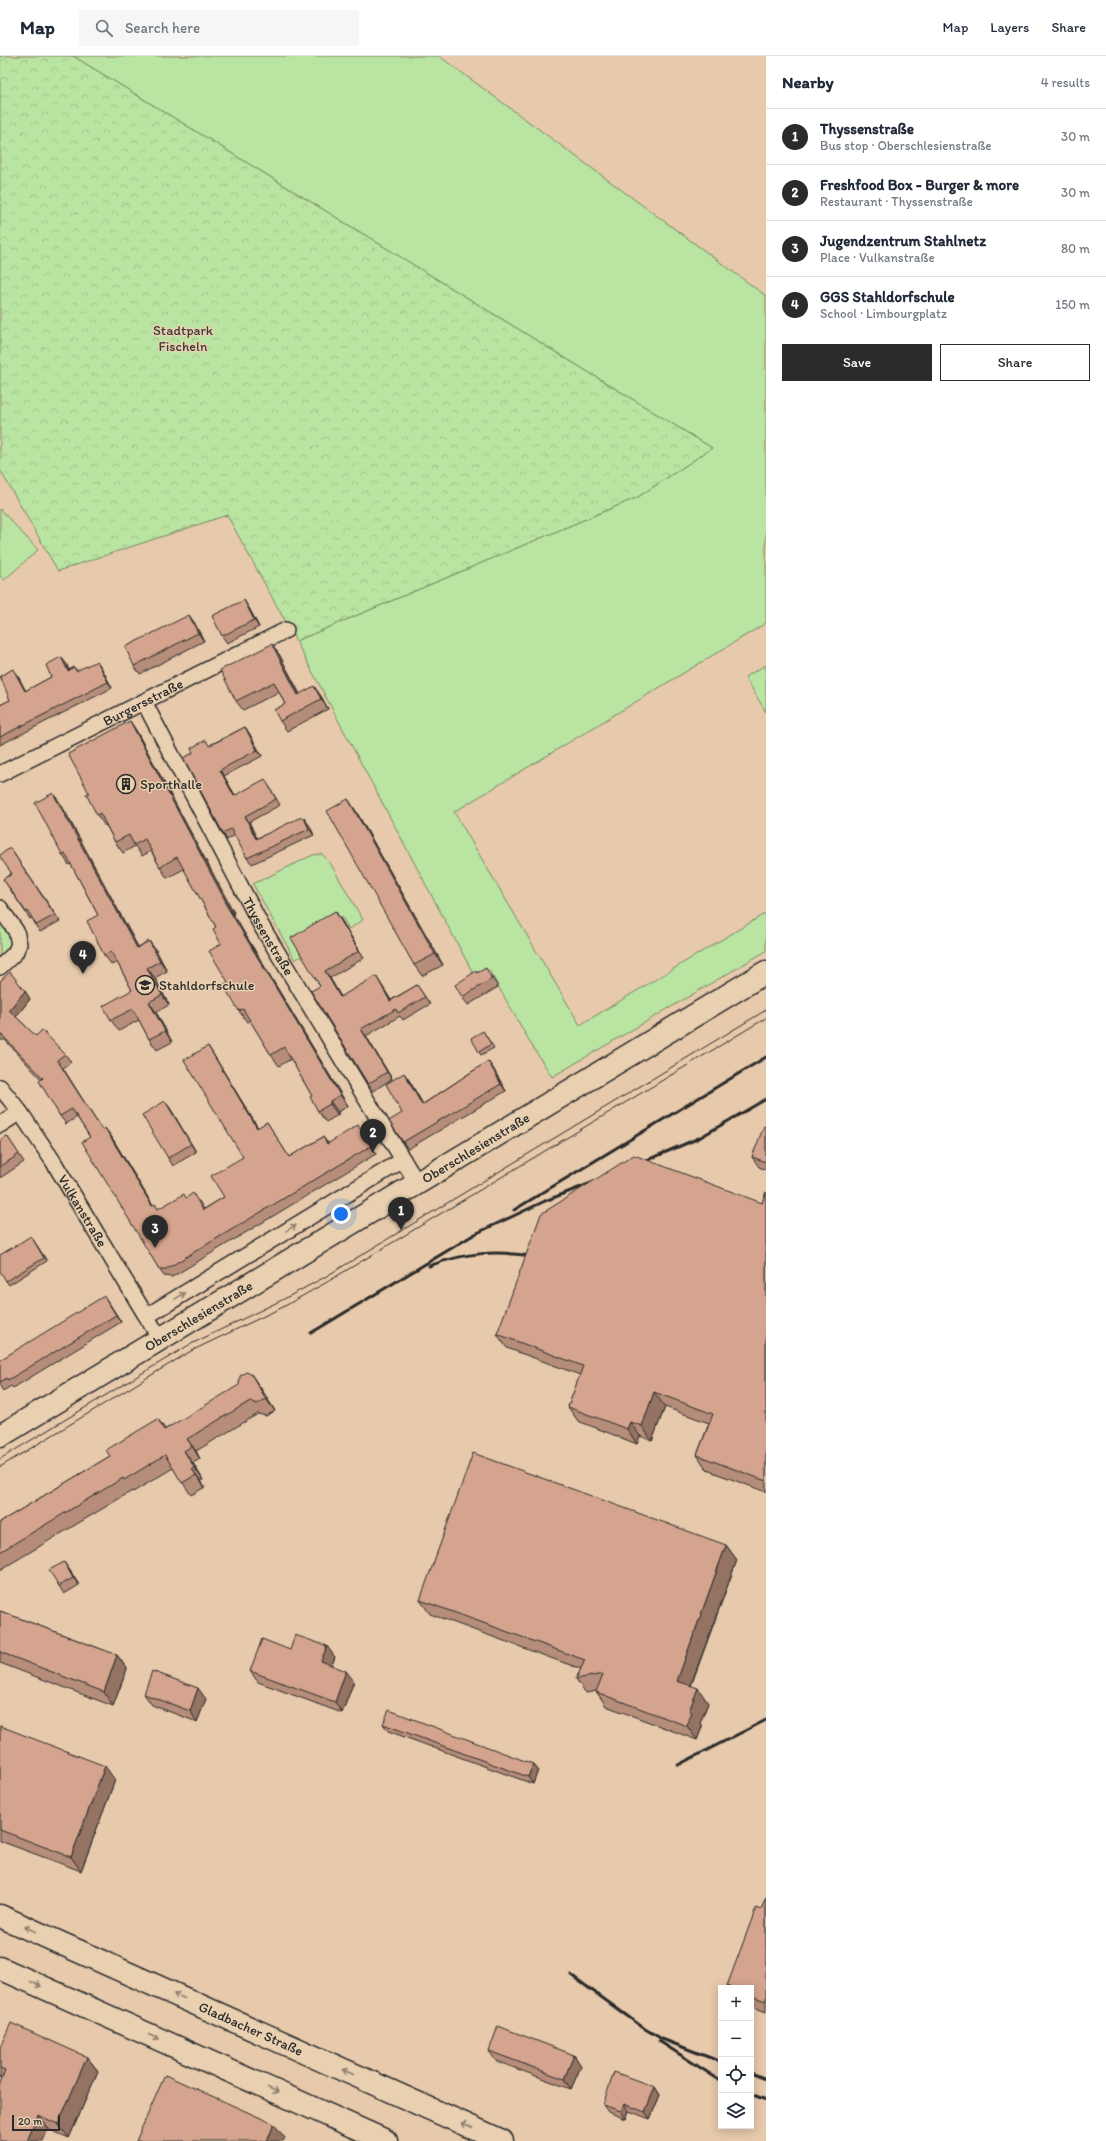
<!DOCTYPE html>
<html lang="en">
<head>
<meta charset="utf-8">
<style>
	body { margin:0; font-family:Itim,sans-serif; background:#f6f6f7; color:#1f2937 }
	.controls { position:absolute; right:12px; bottom:12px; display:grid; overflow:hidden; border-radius:0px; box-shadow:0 2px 10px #0003 }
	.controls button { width:36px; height:36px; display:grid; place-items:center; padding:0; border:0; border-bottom:1px solid #e0e1e3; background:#fff; color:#1f2937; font:20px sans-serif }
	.scale { position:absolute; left:12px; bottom:10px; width:48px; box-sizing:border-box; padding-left:4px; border:2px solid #2b2b2b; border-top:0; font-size:11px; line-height:14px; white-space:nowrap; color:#2b2b2b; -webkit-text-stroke:3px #e8d0b0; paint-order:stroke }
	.you { position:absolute; left:341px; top:1158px; width:14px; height:14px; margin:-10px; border:3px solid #fff; border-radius:50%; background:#1a73e8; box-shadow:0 0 0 6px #1a73e833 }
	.badge { display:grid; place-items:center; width:26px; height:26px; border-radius:50%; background:#2b2b2b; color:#fff; font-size:13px; font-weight:700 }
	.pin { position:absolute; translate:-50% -33px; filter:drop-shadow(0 1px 2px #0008) }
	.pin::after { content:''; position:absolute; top:21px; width:14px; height:12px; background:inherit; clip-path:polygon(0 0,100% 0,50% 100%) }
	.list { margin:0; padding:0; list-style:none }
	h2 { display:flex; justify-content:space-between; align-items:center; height:52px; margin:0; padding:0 16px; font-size:17px }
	h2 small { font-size:13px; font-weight:400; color:#747a83 }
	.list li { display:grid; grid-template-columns:26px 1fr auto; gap:12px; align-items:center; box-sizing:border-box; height:56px; padding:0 16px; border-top:1px solid #e0e1e3 }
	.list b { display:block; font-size:15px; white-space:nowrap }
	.list p { margin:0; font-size:13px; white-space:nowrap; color:#747a83 }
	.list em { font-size:13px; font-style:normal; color:#747a83 }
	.actions { display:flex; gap:8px; padding:12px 16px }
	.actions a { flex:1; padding:9px 0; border:1px solid #2b2b2b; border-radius:0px; text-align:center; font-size:14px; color:#2b2b2b }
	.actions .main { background:#2b2b2b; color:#fff }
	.icon { flex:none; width:22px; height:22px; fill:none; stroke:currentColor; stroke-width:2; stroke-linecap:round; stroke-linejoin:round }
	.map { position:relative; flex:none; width:766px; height:2085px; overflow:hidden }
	header { display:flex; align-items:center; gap:24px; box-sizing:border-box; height:56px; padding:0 20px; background:#fff; border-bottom:1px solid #e0e1e3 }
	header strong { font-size:19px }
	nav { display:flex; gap:22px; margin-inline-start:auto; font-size:14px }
	.search { width:280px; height:36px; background:#f6f6f7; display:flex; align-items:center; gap:10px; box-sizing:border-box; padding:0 14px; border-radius:0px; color:#747a83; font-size:15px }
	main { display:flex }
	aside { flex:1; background:#fff }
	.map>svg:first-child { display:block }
	.grass { fill:#bae4a1; stroke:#728866 }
	.forest { fill:url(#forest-crowns); stroke:#728866 }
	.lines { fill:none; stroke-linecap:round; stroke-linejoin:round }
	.minor-casing { stroke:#2b2b2b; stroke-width:18 }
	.primary-casing { stroke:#2b2b2b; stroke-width:25 }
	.minor { stroke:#e8d0b0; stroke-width:15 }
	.primary { stroke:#e8d0b0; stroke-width:22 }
	.tram { stroke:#2b2b2b; stroke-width:1 }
	.rail { stroke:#2b2b2b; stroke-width:3 }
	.wall { fill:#b68d7a; stroke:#2b2b2b }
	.shaded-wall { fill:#947363; stroke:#2b2b2b }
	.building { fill:#d4a48e; stroke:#2b2b2b }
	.oneway { stroke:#8a7e6e }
	.labels { text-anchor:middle; stroke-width:3; stroke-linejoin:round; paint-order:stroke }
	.park-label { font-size:14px; fill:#393e37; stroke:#e8d0b0 }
	.street-label { font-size:14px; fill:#2b2b2b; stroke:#e8d0b0 }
	.poi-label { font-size:14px; fill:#2b2b2b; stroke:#e8d0b0; text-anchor:start }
</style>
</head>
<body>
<header>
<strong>Map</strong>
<div class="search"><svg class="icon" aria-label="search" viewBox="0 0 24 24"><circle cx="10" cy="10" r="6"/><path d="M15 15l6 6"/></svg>Search here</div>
<nav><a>Map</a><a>Layers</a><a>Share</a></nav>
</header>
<main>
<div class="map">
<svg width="766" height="2085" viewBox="0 0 766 2085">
	<defs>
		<pattern id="forest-crowns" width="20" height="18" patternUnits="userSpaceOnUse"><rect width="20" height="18" fill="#bae4a1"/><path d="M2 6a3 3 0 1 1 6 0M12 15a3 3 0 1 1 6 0" fill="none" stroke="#a0c48b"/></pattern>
	</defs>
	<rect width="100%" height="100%" fill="#e7c9ab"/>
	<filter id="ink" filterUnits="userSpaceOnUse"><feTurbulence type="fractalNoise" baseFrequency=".025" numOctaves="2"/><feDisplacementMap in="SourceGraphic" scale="8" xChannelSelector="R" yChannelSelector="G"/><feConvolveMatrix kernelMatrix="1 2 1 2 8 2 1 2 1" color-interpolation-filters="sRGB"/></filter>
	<g filter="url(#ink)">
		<path class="grass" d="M73,0H439L766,240V567L454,756L580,969L766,857V895L552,1021L531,988L489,914L473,917L296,585L638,441L712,392Z
			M0,453L38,494L4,524L0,520Z
			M766,609V656L745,621Z
			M322,798L330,807L363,864L349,873L342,861L296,887L303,899L295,904L253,828L313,799Z
			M0,864L12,883L10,892L0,902Z"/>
		<path class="forest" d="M0,0H73L712,392L638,441L296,585L227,459L58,515L0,414Z"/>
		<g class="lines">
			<g class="minor-casing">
				<g id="minor">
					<path id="s1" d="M144,646L262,871L417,1127"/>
					<path id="s2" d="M0,718L286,574"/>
					<path d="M0,852L16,875L19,888L15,897L0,911"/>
					<path id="s3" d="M0,1031L20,1056L53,1105L160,1283"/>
					<path d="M0,1069L20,1056"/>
					<path d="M147,1260L403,1104"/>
				</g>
			</g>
			<g class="primary-casing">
				<g id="primary">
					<path id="s4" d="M0,1380L766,916"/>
					<path id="s5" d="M0,1860L502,2085"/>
					<path d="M0,1912L386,2085"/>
				</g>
			</g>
			<use href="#minor" class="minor"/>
			<use href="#primary" class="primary"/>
			<path class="tram" d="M0,1403L189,1289L282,1244L325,1221L766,954
				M0,1411L191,1295L283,1251L327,1226L766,962"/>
			<path class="rail" d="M638,1108L699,1082L766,1043
				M514,1154L766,1001
				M429,1210C466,1196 497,1194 537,1201
				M311,1277L475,1178L545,1145L599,1124
				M678,1709L766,1664
				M571,1919L645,1973L662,1983L721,2006
				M659,1985L721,2025
				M751,2017L766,2023
				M751,2038L766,2044"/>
		</g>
		<path class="wall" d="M249,552L259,571L227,587L222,580Z
			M194,566L204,585L140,618L134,610Z
			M279,598L300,638L321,640L328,653L287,675L280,665L285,648L279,636L243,654L236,645Z
			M66,607L69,614L74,611L77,615L101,611L112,632L0,689V649L10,644L13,613L17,618L25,635L51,621Z
			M130,665L137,676L234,857L233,858L348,1050L338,1056V1059L326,1066L318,1055L312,1040L291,1003L279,1010L271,999L250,964L247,966L239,955L228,926L221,888L216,871L184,813L167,822L160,811L151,795L142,800L135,790L123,797L115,786L106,769L105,770L97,759L89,737Z
			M245,671L249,677L262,700L224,720L235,739L269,730L280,749L249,766L257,782L304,762L309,769L314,779L252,808L247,802L235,779L227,784L223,777L210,689Z
			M61,748L138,891L149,885L157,896L167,915L155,922L169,949L156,956L172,986L157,994L149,983L139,964L119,975L111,964L132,934L117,906L112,909L104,899L98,859L71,808L69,809L62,798Z
			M356,755L443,909L422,920L414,909Z
			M10,792L60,865L40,876L32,862L30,863L3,823L11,818Z
			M335,855L340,862L364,902L330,922L341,941L376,920L391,944L417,929L430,948L403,964L400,960L366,980L392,1023L373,1035L368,1028L320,930Z
			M477,917L491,920L498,931L468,949L462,941Z
			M0,925L25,935L30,943L16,961L36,980L65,998L71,1006L63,1012L102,1074L111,1080L153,1150L155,1148L158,1153L186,1142L199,1145L204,1153L224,1141L243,1101L213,998L258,1072L267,1066L289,1101L323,1081L328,1087L364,1077L376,1098L172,1221L164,1220L159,1213L90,1081L77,1061L66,1068L60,1060L41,1023L5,984H0Z
			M483,975L494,992L481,999L479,996Z
			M488,1005L506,1035L408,1093L403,1086L402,1057L409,1024L423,1048Z
			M170,1052L196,1096L173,1110L168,1102Z
			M766,1070V1114L759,1111L752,1101Z
			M7,1080L24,1106L0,1122V1085Z
			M766,1136V1436L707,1414L697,1399L709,1367L665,1351L652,1385L640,1380L637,1388L578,1365L568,1351L580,1319L507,1292L497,1278L762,1147Z
			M31,1180L47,1205L9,1229L6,1225Z
			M109,1247L121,1266L13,1332L11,1330L3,1335L0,1330V1304Z
			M260,1331L275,1355L266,1360L258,1358L196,1395L200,1403L193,1407L203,1424L201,1425L205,1431L191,1439L173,1412L133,1436L132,1435L0,1514V1466L110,1400L158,1363L165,1373Z
			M726,1489L737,1504L691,1630L708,1647L700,1667L702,1671L697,1684L606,1650L596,1635L586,1637L576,1623L581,1613L430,1558L420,1544Z
			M69,1513L79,1529L64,1538L59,1530Z
			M0,1555L117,1599L127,1613L113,1650L0,1607Z
			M290,1594L335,1601L332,1609L354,1625L342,1657L258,1626L250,1615Z
			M144,1638L206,1643L197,1666L152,1649Z
			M383,1668L533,1708L538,1714L533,1728L388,1675Z
			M0,1670L115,1724L81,1815L0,1785Z
			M766,1842V1956L751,1950V1932H728L727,1930L761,1854Z
			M0,1991L87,2001L98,2015L69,2082L48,2073L2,2023L0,2021Z
			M489,1995L574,1999L581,2010L571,2033L496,2005Z
			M655,2031L660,2039L650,2063L629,2055L626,2063L608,2056L603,2049Z"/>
		<path class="shaded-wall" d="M244,544L249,552L259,571L254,564Z
			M189,559L194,566L204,585L198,577Z
			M272,588L279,598L305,649L298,639Z
			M61,601L66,607L72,621L68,615Z
			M97,605L101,611L112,632L108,626Z
			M13,613L17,618L29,641L25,635Z
			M314,630L321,640L328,653L321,643Z
			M130,665L137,676L234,857L226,846Z
			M245,671L249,677L262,700L257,694Z
			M220,714L224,720L238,746L234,740Z
			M53,737L61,748L144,902L137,892Z
			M348,743L356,755L443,909L435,898Z
			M245,760L249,766L260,789L256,783Z
			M304,762L309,769L314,779L309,773Z
			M225,847L233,858L348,1050L340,1039Z
			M335,855L340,862L364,902L359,895Z
			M149,885L157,896L167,915L160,905Z
			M147,912L155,922L169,949L162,939Z
			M325,915L330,922L345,948L340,941Z
			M376,920L380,927L395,952L390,945Z
			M25,935L30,943L15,962L9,954Z
			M149,946L156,956L172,986L165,975Z
			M361,973L366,980L392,1023L387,1016Z
			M208,990L213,998L263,1080L257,1072Z
			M488,1005L493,1012L506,1035L501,1028Z
			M404,1017L409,1024L427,1056L422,1049Z
			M165,1045L170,1052L196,1096L191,1088Z
			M330,1045L338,1056V1059L330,1048Z
			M358,1069L364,1077L376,1098L371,1090Z
			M105,1072L111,1080L158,1158L152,1150Z
			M104,1240L109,1247L121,1266L116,1259Z
			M251,1318L260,1331L275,1355L266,1343Z
			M654,1336L665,1351L652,1385L642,1370Z
			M630,1366L640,1380L637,1388L627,1373Z
			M187,1383L196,1395L200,1403L192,1390Z
			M184,1395L193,1407L203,1424L194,1411Z
			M192,1413L201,1425L205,1431L196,1419Z
			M726,1489L737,1504L687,1639L677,1625Z
			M64,1506L69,1513L79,1529L73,1522Z
			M327,1590L335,1601L329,1616L321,1605Z
			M117,1599L127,1613L113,1650L104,1636Z
			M346,1615L354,1625L342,1657L335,1646Z
			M198,1632L206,1643L197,1666L190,1655Z
			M698,1632L708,1647L700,1667L702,1671L697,1684L687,1670L689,1655Z
			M533,1708L538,1714L533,1728L528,1721Z
			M105,1710L115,1724L81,1815L71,1801Z
			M574,1999L581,2010L571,2033L564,2023Z
			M87,2001L98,2015L69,2082L58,2068Z
			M655,2031L660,2039L650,2063L645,2056Z
			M624,2048L629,2055L626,2063L621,2055Z
			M38,2059L48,2073L43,2085H27Z
			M274,2068L285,2082L283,2085H267Z"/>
		<path class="building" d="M244,544L254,564L222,580L212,560Z
			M189,559L198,577L134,610L125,591Z
			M272,588L298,639L314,630L321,643L280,665L274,654L285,648L274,626L236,645L220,614Z
			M61,601L68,615L74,611L76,615L97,605L108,626L0,681V649L10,644L0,620L13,613L25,635L51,621L46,609Z
			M130,665L226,846L225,847L340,1039L330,1045V1048L318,1055L310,1041L312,1040L284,991L271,999L243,953L239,955L223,929L228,926L209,895L221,888L213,873L216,871L177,801L160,811L145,783L134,789L129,779L115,786L100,757L97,759L86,738L89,737L68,698Z
			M245,671L257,694L220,714L234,740L265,723L276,743L245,760L256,783L299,762H304L309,773L247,802L231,773L223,777L183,702L193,697L191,692L206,684L209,690Z
			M53,737L137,892L149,885L160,905L147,912L162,939L149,946L165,975L149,983L133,953L111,964L103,950L132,934L111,895L104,899L87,865L98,859L65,797L62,798L35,747Z
			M348,743L435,898L414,909L327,755Z
			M10,792L55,859L36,869L28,855L26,856L3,823L12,818L0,801V799Z
			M335,855L359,895L325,915L340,941L376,920L390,945L417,929L425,941L398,957L396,953L361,973L387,1016L368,1028L311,935L320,930L291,882Z
			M486,912L492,923L462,941L455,929L476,915L477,917Z
			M10,916L25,935L9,954L36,980L42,974L65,998L57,1004L102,1074L105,1072L152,1150L155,1148L158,1153L184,1138L186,1142L193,1137L203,1154L224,1141L211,1120L243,1101L184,1004L208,990L257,1072L267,1066L289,1101L323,1081L327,1088L358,1069L371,1090L166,1213H159L82,1086L90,1081L72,1053L60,1060L39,1025L43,1022L0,977V925Z
			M483,975L491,988L479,996L471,982Z
			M488,1005L501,1028L403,1086L389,1065L402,1057L386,1028L404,1017L422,1049Z
			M165,1045L191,1088L168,1102L142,1059Z
			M764,1070H766V1106L752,1101Z
			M7,1080L19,1098L0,1111V1085Z
			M634,1099L762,1147L766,1136V1425L697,1399L713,1358L654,1336L642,1370L630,1366L627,1373L568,1351L583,1310L497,1278L541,1158Z
			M31,1180L44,1202L6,1225L0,1215V1199Z
			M104,1240L116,1259L8,1324L7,1322L0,1326V1304Z
			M246,1316L251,1318L266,1343L257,1348L250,1345L187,1383L192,1390L184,1395L194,1411L192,1413L196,1419L182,1427L165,1399L124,1424L123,1422L0,1496V1466L110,1400L106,1394L158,1363L164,1374L239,1329L240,1320Z
			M473,1397L726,1489L677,1625L698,1632L689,1655L692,1656L687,1670L596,1636L603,1618L576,1623L585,1604L420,1544Z
			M64,1506L73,1522L59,1530L49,1514Z
			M0,1555L117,1599L104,1636L0,1596Z
			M295,1579L327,1590L321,1605L346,1615L335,1646L250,1615L262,1583L290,1594Z
			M152,1615L198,1632L190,1655L144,1638Z
			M389,1654L533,1708L528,1721L383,1668Z
			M0,1670L105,1710L71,1801L0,1774Z
			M766,1842V1945L751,1940V1932H731L727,1930L756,1852L761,1854Z
			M11,1967L87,2001L58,2068L38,2059L27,2085H0V2027L5,2015L0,2013V1991Z
			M498,1970L574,1999L564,2023L489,1995Z
			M614,2016L655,2031L645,2056L624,2048L621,2055L603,2049Z
			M165,2019L274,2068L267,2085H136Z"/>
		<defs><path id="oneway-shaft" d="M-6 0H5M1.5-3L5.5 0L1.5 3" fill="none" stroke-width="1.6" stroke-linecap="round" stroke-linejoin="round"/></defs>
		<g class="oneway">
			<use href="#oneway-shaft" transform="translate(291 1172) rotate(-32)"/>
			<use href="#oneway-shaft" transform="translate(180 1240) rotate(-32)"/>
			<use href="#oneway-shaft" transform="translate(30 1873) rotate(-156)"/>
			<use href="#oneway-shaft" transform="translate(36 1928) rotate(24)"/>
			<use href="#oneway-shaft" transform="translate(179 1940) rotate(-156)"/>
			<use href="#oneway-shaft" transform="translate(154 1981) rotate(24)"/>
			<use href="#oneway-shaft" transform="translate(348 2016) rotate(-156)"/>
			<use href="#oneway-shaft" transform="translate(273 2034) rotate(24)"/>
			<use href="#oneway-shaft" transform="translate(467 2069) rotate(-156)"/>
		</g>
	</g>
	<defs>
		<g id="building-ring" transform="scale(1)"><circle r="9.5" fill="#e8d0b0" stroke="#2b2b2b" stroke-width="1.5"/><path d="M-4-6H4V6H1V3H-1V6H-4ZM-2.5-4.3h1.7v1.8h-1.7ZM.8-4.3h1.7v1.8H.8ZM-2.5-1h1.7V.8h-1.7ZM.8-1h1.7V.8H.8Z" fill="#2b2b2b"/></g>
		<g id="school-ring" transform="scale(1)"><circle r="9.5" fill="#e8d0b0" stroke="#2b2b2b" stroke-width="1.5"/><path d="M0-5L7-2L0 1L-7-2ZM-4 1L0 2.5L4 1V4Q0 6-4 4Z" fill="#2b2b2b"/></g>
	</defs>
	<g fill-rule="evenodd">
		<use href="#building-ring" x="126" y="728"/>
		<use href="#school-ring" x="145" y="929"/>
	</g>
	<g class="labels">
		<g class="park-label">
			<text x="183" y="279">Stadtpark<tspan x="183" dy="16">Fischeln</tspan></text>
		</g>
		<g class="street-label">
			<text dy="5" stroke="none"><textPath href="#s2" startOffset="160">Burgersstraße</textPath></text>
			<text dy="5" stroke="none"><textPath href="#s1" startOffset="265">Thyssenstraße</textPath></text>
			<text dy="5" stroke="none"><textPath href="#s4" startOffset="556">Oberschlesienstraße</textPath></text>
			<text dy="5" stroke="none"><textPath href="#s3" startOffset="149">Vulkanstraße</textPath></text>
			<text dy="5" stroke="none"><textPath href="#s4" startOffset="232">Oberschlesienstraße</textPath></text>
			<text dy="5" stroke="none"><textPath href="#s5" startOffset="275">Gladbacher Straße</textPath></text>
		</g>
		<g class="poi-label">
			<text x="140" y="733">Sporthalle</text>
			<text x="159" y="934">Stahldorfschule</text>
		</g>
	</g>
</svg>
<div class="controls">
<button>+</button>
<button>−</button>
<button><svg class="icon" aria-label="locate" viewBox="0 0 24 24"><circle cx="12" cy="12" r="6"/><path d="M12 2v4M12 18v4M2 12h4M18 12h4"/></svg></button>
<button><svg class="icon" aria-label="layers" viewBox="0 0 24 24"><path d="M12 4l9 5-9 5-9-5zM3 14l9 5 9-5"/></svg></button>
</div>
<div class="scale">20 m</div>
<div class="you"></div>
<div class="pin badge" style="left:401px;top:1174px">1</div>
<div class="pin badge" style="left:373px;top:1096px">2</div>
<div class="pin badge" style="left:155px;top:1192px">3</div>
<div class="pin badge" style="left:83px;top:918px">4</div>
</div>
<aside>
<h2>Nearby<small>4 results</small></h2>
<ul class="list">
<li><span class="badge">1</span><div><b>Thyssenstraße</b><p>Bus stop · Oberschlesienstraße</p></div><em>30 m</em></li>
<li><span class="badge">2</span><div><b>Freshfood Box - Burger &amp; more</b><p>Restaurant · Thyssenstraße</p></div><em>30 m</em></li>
<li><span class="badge">3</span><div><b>Jugendzentrum Stahlnetz</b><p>Place · Vulkanstraße</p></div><em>80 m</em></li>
<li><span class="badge">4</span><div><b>GGS Stahldorfschule</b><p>School · Limbourgplatz</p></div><em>150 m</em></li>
</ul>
<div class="actions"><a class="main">Save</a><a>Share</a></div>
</aside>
</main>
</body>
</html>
